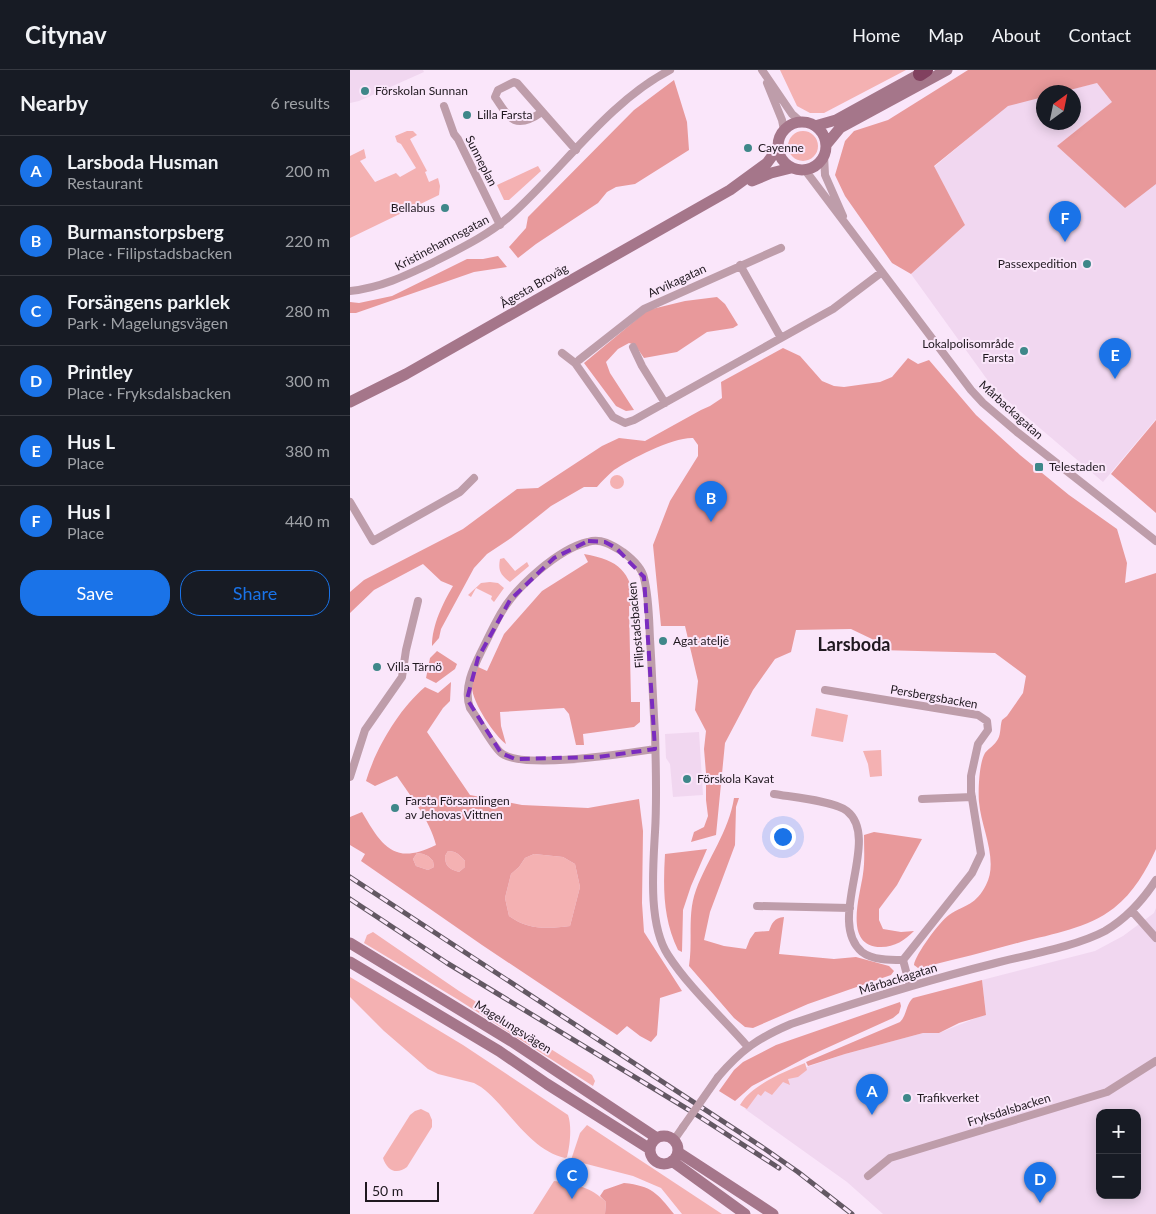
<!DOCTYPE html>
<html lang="en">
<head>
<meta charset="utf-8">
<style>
	body { margin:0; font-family:Lato,sans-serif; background:#20242c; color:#f1f3f6 }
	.controls { position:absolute; right:15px; bottom:15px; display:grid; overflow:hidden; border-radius:10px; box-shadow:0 2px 12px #0003 }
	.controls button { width:45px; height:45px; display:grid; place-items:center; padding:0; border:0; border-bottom:1px solid #363941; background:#171b24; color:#f1f3f6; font:25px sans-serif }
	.compass { position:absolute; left:686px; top:15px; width:45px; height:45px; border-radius:50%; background:#171b24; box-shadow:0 2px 12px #0003; rotate:33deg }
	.scale { position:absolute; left:15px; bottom:12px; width:74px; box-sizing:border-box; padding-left:5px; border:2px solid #1f181f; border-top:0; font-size:14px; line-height:18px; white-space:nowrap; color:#1f181f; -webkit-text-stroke:4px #fae6fa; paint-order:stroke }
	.you { position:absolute; left:432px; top:766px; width:18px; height:18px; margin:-12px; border:4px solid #fff; border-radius:50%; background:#1a73e8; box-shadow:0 0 0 8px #1a73e833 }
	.badge { display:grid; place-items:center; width:32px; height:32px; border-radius:50%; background:#1a73e8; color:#fff; font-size:16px; font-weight:700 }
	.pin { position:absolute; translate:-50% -41px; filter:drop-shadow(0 1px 2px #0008) }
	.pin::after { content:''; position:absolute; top:26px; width:18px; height:15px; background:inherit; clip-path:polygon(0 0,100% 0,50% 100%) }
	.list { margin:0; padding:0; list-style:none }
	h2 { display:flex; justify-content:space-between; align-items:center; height:65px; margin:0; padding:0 20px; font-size:21px }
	h2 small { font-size:16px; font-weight:400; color:#9ea1a6 }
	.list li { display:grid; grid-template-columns:32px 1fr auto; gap:15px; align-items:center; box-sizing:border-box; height:70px; padding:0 20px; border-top:1px solid #363941 }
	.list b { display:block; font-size:19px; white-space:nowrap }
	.list p { margin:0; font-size:16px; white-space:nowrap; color:#9ea1a6 }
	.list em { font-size:16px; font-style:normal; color:#9ea1a6 }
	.actions { display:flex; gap:10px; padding:15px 20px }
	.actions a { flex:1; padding:11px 0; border:1px solid #1a73e8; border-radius:20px; text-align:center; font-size:18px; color:#1a73e8 }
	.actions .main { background:#1a73e8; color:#fff }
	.map { position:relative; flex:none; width:806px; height:1144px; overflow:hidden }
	header { display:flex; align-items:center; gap:30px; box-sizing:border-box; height:70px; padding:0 25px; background:#171b24; border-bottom:1px solid #363941 }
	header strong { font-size:24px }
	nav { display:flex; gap:28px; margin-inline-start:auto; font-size:18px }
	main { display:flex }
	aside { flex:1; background:#171b24 }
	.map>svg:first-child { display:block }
	.built { fill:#f1d7f0; fill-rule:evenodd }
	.green { fill:#f4b1b2 }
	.forest { fill:#e8999b; fill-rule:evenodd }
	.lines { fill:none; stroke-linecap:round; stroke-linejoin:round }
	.street { stroke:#be9daa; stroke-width:8 }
	.secondary { stroke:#a5768a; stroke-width:11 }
	.highway { stroke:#81415f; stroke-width:14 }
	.rail-casing { stroke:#635863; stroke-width:5 }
	.rail { stroke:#fae6fa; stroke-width:3; stroke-dasharray:9; stroke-linecap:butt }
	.street-bridge { stroke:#be9daa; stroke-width:8 }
	.marked { fill:none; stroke:#7b2cbf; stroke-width:4; stroke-dasharray:10 6; stroke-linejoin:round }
	.poi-dot { fill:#3e8789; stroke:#fae6fa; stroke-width:2 }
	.labels { text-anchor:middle; stroke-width:4; stroke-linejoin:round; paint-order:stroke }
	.poi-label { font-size:12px; fill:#1f181f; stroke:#fae6fa; text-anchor:start }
	.street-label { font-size:12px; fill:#1f181f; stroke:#fae6fa }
	.district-label { font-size:18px; font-weight:bold; fill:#1f181f; stroke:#fae6fa }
</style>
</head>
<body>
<header>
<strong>Citynav</strong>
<nav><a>Home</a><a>Map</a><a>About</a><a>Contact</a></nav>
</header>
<main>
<aside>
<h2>Nearby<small>6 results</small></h2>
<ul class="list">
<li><span class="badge">A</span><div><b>Larsboda Husman</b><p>Restaurant</p></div><em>200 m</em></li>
<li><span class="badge">B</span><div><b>Burmanstorpsberg</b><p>Place · Filipstadsbacken</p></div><em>220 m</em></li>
<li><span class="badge">C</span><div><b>Forsängens parklek</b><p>Park · Magelungsvägen</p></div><em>280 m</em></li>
<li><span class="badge">D</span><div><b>Printley</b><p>Place · Fryksdalsbacken</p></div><em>300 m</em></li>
<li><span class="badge">E</span><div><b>Hus L</b><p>Place</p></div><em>380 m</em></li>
<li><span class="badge">F</span><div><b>Hus I</b><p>Place</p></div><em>440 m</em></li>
</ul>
<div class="actions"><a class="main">Save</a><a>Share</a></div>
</aside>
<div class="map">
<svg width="806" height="1144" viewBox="0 0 806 1144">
	<rect width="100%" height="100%" fill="#fae6fa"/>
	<path class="built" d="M0,0H73L74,2L9,31L0,33Z
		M747,13L806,78V349L753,412L644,319L561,204L615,155L584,97L658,35L693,26L694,52H724V22H709Z
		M349,662L353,725L323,727L320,694L316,688L315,664Z
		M806,838V1144H533L497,1112L395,1039L413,1016L439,1006L454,998L495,984L573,963H589L636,944L632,910L745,881L773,866L804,843ZM750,1043H787V1125H750Z"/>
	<path class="green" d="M430,0H556L474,43H460L447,36Z
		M57,61H63L67,65L60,69L77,101L75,102L79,112L88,108L90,116L89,125L0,168V86L14,79L16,88L10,91L25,112L46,103L50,107L66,98L51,74L47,72L45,66Z
		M438 76a15 15 0 1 1 30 0a15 15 0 1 1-30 0Z
		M188,96L191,101L159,130H154L147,115Z
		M260 412a7 7 0 1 1 14 0a7 7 0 1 1-14 0Z
		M154,488L165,501L177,492L179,496L160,512C150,505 148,500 150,489Z
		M140,512L148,513L154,518L144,532L141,529L142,526L126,518L121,527L118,525L131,513Z
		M466,638L498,645L493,672L461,666Z
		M531,680L532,706L520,707L518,694L513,681Z
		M98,781C106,781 110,785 115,791V797L109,802C99,799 95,796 95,786Z
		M67,783C75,784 78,785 83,791L84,797L78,800L66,796L63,789Z
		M184,784L213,787L225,794L230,817L220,856C197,859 178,860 159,846L155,828L161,804L169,797L175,788Z
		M23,862L109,921L242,1005L245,1011L243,1016L107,929L14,873L17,865Z
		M0,907L113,975L218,1045C222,1056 220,1076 217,1087L215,1088C178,1079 159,1038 131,1017L124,1013L88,1004L78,999L34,961L0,927Z
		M455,993L457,1000L448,1007L438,1009L440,1015L433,1012L422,1025L415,1021L411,1026L408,1024L397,1039L390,1035C401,1015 434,1002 455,993Z
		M71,1039L79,1043L82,1050V1057L57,1097C47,1105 37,1101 33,1088L60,1045L65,1041Z
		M237,1055L372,1144H332L311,1118L283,1106L221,1090L230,1063Z
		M204,1111C225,1114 241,1117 256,1132L255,1144H183Z"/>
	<path class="forest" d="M618,0H806V114L775,138L707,76L762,32L747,13L712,22H694L693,27L658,36L584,96L615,155L561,204L542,193L495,126L485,105L495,71L504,61L538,50Z
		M324,10L337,52L339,80L285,114L266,117L257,122L248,133L186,174L168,188L159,177L176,158L178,147L284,40Z
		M148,186L157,197L124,202L6,243H0V232L9,233L42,226L117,189H133Z
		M367,227L375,234L388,255L383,258L357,262L327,282L294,288L285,275L279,273L268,279L256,292L260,303L284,340L276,341L266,336L234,293L298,240L335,231Z
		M433,278L450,286L472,311L484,316L494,317L530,312L542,307L558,288L568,294L579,290L626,345L670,385L719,425L767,459L777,493L775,513L806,503V779C796,801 784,822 764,838C738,858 703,864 671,872C639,881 607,889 574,897L568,898L564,895C565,885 590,851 599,845C616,834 626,835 636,815C649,790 631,758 629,732C628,721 629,693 635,683C639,678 645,675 648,669C651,664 650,656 652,650L657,646L673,623L676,606L645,583L529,580L524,570L501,559L446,560L441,582L425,589L403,620L375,673L366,765L341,772L344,762L354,757L358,746L356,730V703L354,679L356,661L345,640L348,611L335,556H311L303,475L320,431L348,386V375L343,368C323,367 281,389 264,400C258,405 252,411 247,417H234L201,436L161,468L137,484L124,498L91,559L89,568L82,576C82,555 93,533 103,516L91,511L73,494L24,520L0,543V522L14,510L113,459L167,419L188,418L252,376L269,368L295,371L351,340L360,336L372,328L371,312Z
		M806,350V443L761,404Z
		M234,484C271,491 278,500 287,536H279L281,632H290V652L284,657L233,664L234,675H226L219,644L214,638L150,642L151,656L156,674C145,666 121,631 122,616C122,610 126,603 128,597L137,601L154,564L192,521L238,492Z
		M87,581L107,594L105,599L86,613L76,608L80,588Z
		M101,612L100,631L93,638L77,662L120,725L172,735L238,738L289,729L293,761L292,833L294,862L332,921L310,928L307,965L301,972L290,966L277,956L267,965L132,875L11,791L15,784L0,775V747L12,742C32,776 44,796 86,775C80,750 61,727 47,706L25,716L16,711C26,678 49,639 75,617L88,623ZM98,781C106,781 110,785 115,791V797L109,802C99,799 95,796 95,786ZM67,783C75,784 78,785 83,791L84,797L78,800L66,796L63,789ZM184,784L213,787L225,794L230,817L220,856C197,859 178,860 159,846L155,828L161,804L169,797L175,788Z
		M384,728H389L386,737L385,775L360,842L354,870L374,876L396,879L400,869L405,862L419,861C422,853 424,848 434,847L429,884L484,889L506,887L539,896L544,901L541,905L458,934L403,958L395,957L384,948L339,896C343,871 337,844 346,820C358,788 379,761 384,728Z
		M524,762L572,769L547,815L529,839V850L533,859L551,862L564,861C555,870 545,877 531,877C493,877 510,826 513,804C515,791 514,778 514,765Z
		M357,779L341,816L333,840L332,882L328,880C313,849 313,818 315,784Z
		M632,910L636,945L609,953L589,963H573L495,984L458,996L456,992L550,952C557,945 556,934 563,928Z
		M550,932L551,936L549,943L543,948L459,986L402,1016L385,1031L369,1021L384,1000L393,992L426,975Z
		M274,1113C302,1116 307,1123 324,1144H255L256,1132L250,1126L254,1120Z"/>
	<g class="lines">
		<path class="street" d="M412,0L442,44L451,52
			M417,13L432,50L434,60
			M94,36L104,64L108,69L150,155
			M192,42C166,60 160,50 145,27L148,20L164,12L167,13L226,80
			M474,85L475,105L493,146
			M455,100L621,320L633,333L667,362L806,471
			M390,195L431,268
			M0,221C30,218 55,206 82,193C109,179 137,166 160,146C212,100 258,32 320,0
			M283,277L292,296L315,333
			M212,283L225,293L263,347L275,353L284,350L483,239L532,202
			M229,290L294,239L431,178
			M0,432L23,471L110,422L124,408
			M475,620L628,645L637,651L638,660L628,674L621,706V722L631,784L622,803L553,890L560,916
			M305,679C278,683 169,701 150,682C140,672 129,650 120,638C113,619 123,598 132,580C138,568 144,555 151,543C166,517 208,479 238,472C251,468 262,475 273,482C281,488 292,498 294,508C299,527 299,549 300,569C302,600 303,632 305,664C306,696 307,730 305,762C303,798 298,854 318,885C340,919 372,947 398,977
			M0,707L15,660L52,607L56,580L68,531
			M424,724C441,727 485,731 497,741C532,769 475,851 512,882C522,890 540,890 553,890
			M572,729L622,727
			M407,836L500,838
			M782,841L806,868
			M368,1007C391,980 408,968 441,954C507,932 574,911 642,894C676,885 725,877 755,861C777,848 793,830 806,810
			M324,1070L333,1057
			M518,1106L540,1088L757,1022L806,991"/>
		<path class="secondary" d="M428 76a24 24 0 1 1 48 0a24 24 0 1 1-48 0Z
			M465,56L486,50L577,0
			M476,75L490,58L597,0
			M402,111L421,103L441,98
			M0,332L56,304L380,120L417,93L428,78
			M0,873L161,971L307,1068
			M0,892L149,981L197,1014L300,1079
			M300 1080a14 14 0 1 1 28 0a14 14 0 1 1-28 0Z
			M328,1082L423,1144
			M322,1091L395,1144"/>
		<path class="highway" d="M570,4L576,0"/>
		<g class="rail-casing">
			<path id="rail" d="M0,807L415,1079L448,1102L502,1144
				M0,829L97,893L339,1040L429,1098"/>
		</g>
		<use href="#rail" class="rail"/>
		<path class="street-bridge" d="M333,1057L368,1007"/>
	</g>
	<path class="marked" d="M238,471L255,472L266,478L294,507L305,679L248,687L165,689L151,683L117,629L128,588L160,530L204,488Z"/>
	<g class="poi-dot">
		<circle cx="15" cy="21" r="5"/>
		<circle cx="117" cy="45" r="5"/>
		<circle cx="398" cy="78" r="5"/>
		<circle cx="95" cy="138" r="5"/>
		<circle cx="737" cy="194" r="5"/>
		<circle cx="674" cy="281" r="5"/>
		<rect x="684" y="392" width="10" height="10" rx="2.5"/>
		<circle cx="313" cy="571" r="5"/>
		<circle cx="27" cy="597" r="5"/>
		<circle cx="337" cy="709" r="5"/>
		<circle cx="45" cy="738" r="5"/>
		<circle cx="557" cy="1028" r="5"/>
	</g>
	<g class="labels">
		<g class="poi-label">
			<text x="25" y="25">Förskolan Sunnan</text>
			<text x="127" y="49">Lilla Farsta</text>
			<text x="408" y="82">Cayenne</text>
			<text x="85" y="142" text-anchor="end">Bellabus</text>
			<text x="727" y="198" text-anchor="end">Passexpedition</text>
			<text x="664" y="278" text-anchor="end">Lokalpolisområde<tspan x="664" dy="14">Farsta</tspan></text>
			<text x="699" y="401">Telestaden</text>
			<text x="323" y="575">Agat ateljé</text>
			<text x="37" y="601">Villa Tärnö</text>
			<text x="347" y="713">Förskola Kavat</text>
			<text x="55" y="735">Farsta Församlingen<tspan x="55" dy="14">av Jehovas Vittnen</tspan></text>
			<text x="567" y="1032">Trafikverket</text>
		</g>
		<g class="street-label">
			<text transform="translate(131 91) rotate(63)" y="4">Sunneplan</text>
			<text transform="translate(92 173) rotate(-28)" y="4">Kristinehamnsgatan</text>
			<text transform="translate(327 211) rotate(-25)" y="4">Arvikagatan</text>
			<text transform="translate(184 216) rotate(-30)" y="4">Ågesta Broväg</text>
			<text transform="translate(661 340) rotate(42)" y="4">Mårbackagatan</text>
			<text transform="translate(286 555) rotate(-95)" y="4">Filipstadsbacken</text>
			<text transform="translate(584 627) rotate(10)" y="4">Persbergsbacken</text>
			<text transform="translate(548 909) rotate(-17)" y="4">Mårbackagatan</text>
			<text transform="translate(163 957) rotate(32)" y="4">Magelungsvägen</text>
			<text transform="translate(659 1040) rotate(-17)" y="4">Fryksdalsbacken</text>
		</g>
		<g class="district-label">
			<text x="504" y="581">Larsboda</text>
		</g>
	</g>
</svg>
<div class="controls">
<button>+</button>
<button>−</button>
</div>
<svg class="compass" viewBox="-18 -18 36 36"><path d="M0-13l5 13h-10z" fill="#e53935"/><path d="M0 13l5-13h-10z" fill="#9ea1a6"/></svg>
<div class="scale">50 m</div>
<div class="you"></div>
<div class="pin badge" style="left:522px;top:1045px">A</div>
<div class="pin badge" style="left:361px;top:452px">B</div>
<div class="pin badge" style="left:222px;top:1129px">C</div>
<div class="pin badge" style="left:690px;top:1133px">D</div>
<div class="pin badge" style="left:765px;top:309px">E</div>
<div class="pin badge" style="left:715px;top:172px">F</div>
</div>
</main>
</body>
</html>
